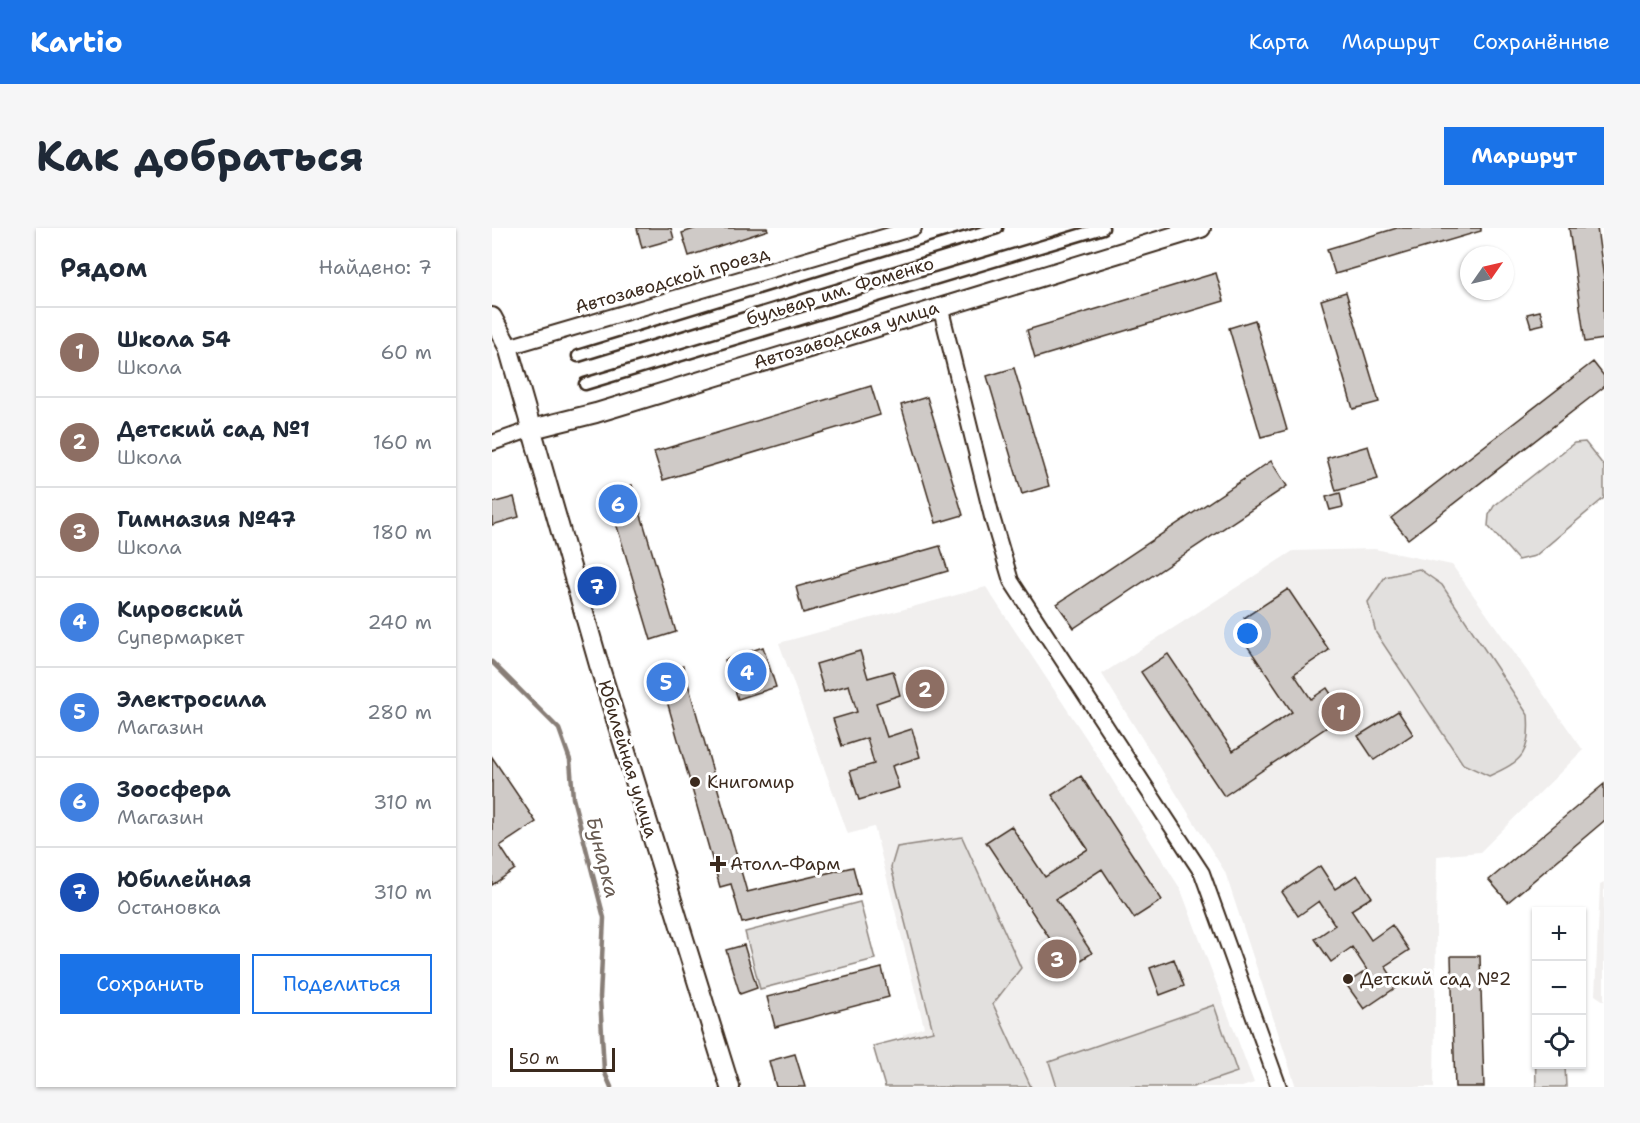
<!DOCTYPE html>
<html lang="ru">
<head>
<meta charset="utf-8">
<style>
	body { margin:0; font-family:"Shantell Sans",sans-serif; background:#f6f6f7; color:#1f2937 }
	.controls { position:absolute; right:18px; bottom:18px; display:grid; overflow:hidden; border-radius:0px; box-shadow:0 2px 4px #0004 }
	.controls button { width:54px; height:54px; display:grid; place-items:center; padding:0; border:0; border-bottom:2px solid #e0e1e3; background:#fff; color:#1f2937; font:30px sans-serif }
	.compass { position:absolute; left:968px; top:18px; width:54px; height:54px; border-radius:50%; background:#fff; box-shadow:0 2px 4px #0004; rotate:56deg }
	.scale { position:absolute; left:18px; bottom:15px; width:105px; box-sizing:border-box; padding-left:6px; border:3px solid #3b2a1e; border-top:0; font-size:16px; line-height:21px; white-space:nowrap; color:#3b2a1e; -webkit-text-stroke:4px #fff; paint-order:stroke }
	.you { position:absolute; left:756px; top:406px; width:21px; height:21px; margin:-15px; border:4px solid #fff; border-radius:50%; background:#1a73e8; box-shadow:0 0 0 9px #1a73e833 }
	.badge { display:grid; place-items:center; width:39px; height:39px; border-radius:50%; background:#1a73e8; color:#fff; font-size:20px; font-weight:700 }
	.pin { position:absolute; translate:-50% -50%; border:3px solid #fff; box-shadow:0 2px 6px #0006 }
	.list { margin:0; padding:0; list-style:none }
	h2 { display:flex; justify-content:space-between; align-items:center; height:78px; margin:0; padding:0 24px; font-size:26px }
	h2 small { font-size:20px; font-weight:400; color:#747a83 }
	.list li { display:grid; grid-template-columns:39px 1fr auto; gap:18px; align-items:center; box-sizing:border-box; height:90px; padding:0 24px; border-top:2px solid #e0e1e3 }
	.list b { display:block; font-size:22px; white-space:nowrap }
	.list p { margin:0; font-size:20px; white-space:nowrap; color:#747a83 }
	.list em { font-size:20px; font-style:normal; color:#747a83 }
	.actions { display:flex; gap:12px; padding:18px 24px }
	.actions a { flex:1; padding:14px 0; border:2px solid #1a73e8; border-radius:0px; text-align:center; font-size:21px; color:#1a73e8 }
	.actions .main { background:#1a73e8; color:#fff }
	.icon { flex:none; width:33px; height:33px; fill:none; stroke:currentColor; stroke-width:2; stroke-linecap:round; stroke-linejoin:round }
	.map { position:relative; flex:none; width:1112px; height:859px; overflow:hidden; border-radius:0px }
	header { display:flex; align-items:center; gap:36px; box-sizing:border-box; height:84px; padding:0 30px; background:#1a73e8; color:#fff }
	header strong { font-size:28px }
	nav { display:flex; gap:33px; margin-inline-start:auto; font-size:21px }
	.intro { display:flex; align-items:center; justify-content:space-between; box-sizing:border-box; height:144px; padding:0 36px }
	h1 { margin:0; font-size:42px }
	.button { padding:15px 27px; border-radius:0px; background:#1a73e8; color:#fff; font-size:21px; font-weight:700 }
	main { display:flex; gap:36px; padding:0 36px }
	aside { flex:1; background:#fff; border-radius:0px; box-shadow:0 2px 4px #0004 }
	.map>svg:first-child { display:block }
	.built { fill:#f1efee }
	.green { fill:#e2e0de; stroke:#8e857e; stroke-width:1.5 }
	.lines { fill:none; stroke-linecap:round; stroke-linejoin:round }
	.stream { stroke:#887e77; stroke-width:4.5 }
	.building { fill:#cfcac7; stroke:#3b2a1e; stroke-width:1.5 }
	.pedestrian-casing { stroke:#3b2a1e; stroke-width:15 }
	.minor-casing { stroke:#3b2a1e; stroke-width:18 }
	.tertiary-casing { stroke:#3b2a1e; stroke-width:22 }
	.pedestrian { stroke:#fff; stroke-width:10 }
	.minor { stroke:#fff; stroke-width:14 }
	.tertiary { stroke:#fff; stroke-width:18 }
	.poi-dot { fill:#3b2a1e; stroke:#fff; stroke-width:2 }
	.labels { text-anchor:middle; stroke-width:6; stroke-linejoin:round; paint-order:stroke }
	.street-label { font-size:18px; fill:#3b2a1e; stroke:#fff }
	.poi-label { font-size:18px; fill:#3b2a1e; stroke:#fff; text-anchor:start }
	.water-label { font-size:20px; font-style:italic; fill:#685b52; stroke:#fff }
</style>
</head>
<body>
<header>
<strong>Kartio</strong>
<nav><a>Карта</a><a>Маршрут</a><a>Сохранённые</a></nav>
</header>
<div class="intro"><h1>Как добраться</h1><a class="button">Маршрут</a></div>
<main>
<aside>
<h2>Рядом<small>Найдено: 7</small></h2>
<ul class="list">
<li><span class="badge" style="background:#8d6e63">1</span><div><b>Школа 54</b><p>Школа</p></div><em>60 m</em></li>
<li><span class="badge" style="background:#8d6e63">2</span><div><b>Детский сад №1</b><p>Школа</p></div><em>160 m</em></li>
<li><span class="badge" style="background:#8d6e63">3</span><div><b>Гимназия №47</b><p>Школа</p></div><em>180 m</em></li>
<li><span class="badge" style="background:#3f7fe0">4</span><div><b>Кировский</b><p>Супермаркет</p></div><em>240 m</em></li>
<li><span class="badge" style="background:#3f7fe0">5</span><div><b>Электросила</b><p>Магазин</p></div><em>280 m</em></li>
<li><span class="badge" style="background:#3f7fe0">6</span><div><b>Зоосфера</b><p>Магазин</p></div><em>310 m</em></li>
<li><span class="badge" style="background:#1a4fb4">7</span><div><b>Юбилейная</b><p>Остановка</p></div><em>310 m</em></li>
</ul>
<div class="actions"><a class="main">Сохранить</a><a>Поделиться</a></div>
</aside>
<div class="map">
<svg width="1112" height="859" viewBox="0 0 1112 859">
	<rect width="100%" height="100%" fill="#fff"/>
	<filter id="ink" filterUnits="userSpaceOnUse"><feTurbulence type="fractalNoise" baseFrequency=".0167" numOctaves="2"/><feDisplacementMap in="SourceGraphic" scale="12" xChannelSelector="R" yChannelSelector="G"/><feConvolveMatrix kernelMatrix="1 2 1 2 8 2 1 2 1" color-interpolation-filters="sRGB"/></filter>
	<g filter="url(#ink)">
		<path class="built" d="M883,321L960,337L1091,522L988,624L945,628L942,859H804L733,644L610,446L801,323Z
			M494,359L596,513L689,662L762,855L750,859H426L411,807L432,799L384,606L382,599L356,606L287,415Z
			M1112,655V773L1103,767L1108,657Z"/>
		<path class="green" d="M1093,214L1112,238V270L1043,328L1026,332L996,298L997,287L1002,278L1082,215Z
			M927,341L950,357L1036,487C1039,525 1031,533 997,548L971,536L884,405L876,374L893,349Z
			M470,609L529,740L501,776L539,859H393L381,818L441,803L399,639L405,619Z
			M368,674L383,731L268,761L253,704Z
			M722,777L745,844L701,859H565L557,834Z
			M1043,808L1044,836L1073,837L1074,859H1044Z"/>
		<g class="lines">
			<path class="stream" d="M0,434L67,501L78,532L81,570L112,690L108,769L112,843L119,859"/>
		</g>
		<path class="building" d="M145,0H179L182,11L150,20Z
			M205,0H275L276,2L197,28L190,5Z
			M905,0H989V3L843,46L835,21Z
			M1077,0H1105L1112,51V111L1093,114Z
			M724,45L732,73L543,130L535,102Z
			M854,64L887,174L861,181L829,72Z
			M1048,83L1052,96L1039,99L1035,86Z
			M763,92L795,202L769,209L737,100Z
			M1101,134L1112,148V159L916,311L899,290Z
			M522,140L557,258L530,266L495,148Z
			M379,158L388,187L171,252L162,224Z
			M435,169L471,287L444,295L409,177Z
			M876,218L886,251L844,263L835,230Z
			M779,233L795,258L582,400L565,376Z
			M140,257L184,404L159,412L115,265Z
			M848,265L851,279L838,282L834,269Z
			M22,269L27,289L0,297V275Z
			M448,318L456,343L311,385L304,359Z
			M796,361L837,422L802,446L819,471L835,460L853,487L732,568L649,444L676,426L741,523L800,484L750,410L761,403L752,390Z
			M271,419L284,459L246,471L233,432Z
			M368,423L376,450L401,443L408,467L384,475L395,509L420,501L428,529L400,538L407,560L367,572L358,543L382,536L375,510L350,518L341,491L365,484L357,457L332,464L324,436Z
			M191,438L255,664L361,639L368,666L250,695L239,656L228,659L167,445Z
			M906,483L921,506L882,532L866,508Z
			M0,529L44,594L8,618L23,641L0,657Z
			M589,548L670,672L642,690L610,641L564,671L600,725L577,740L494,614L519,598L553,649L596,621L560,567Z
			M1112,556V593L1016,674L997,652Z
			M828,638L843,661L865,647L880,669L859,682L879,712L900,697L917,722L893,738L906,758L872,781L854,756L875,742L860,719L839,734L823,711L843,697L827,673L806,688L790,664Z
			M252,717L265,760L248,766L234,722Z
			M959,728H988L992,859H963Z
			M682,731L692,758L668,767L658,740Z
			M390,740L397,769L283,799L275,769Z
			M303,826L313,859H284L277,833Z"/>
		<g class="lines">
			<g class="pedestrian-casing">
				<path id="pedestrian" d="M86,128L505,0
					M93,156L611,0"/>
			</g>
			<g class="minor-casing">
				<path id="minor" d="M448,78L500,289L519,353L710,645L787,859
					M16,119L422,0
					M0,215L40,201"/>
			</g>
			<g class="tertiary-casing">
				<path id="tertiary" d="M0,89L16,119L107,437L238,859
					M40,201L104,185L709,0"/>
			</g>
			<use href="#pedestrian" class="pedestrian"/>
			<use href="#minor" class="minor"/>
			<use href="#tertiary" class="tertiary"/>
		</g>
	</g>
	<g class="poi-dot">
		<circle cx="203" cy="554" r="6"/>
		<path d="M223 627h6v6h6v6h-6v6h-6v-6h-6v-6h6z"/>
		<circle cx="856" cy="751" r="6"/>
	</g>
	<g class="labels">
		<g class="street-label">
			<text transform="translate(180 52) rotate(-16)" y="6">Автозаводской проезд</text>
			<text transform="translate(348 63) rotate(-17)" y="6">бульвар им. Фоменко</text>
			<text transform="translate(354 107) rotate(-17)" y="6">Автозаводская улица</text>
			<text transform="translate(136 531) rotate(73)" y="6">Юбилейная улица</text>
		</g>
		<g class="poi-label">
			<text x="215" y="560">Книгомир</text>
			<text x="238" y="642">Атолл-Фарм</text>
			<text x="868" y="757">Детский сад №2</text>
		</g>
		<g class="water-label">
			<text transform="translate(111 629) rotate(76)" y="7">Бунарка</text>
		</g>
	</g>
</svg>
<div class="controls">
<button>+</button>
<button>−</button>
<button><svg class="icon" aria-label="locate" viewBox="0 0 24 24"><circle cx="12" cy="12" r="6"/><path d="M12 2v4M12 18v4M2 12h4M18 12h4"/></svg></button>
</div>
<svg class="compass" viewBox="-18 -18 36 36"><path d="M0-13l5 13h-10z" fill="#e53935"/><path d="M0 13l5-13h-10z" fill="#747a83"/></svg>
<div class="scale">50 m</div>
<div class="you"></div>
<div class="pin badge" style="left:849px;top:484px;background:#8d6e63">1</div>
<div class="pin badge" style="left:433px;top:461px;background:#8d6e63">2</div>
<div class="pin badge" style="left:565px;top:731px;background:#8d6e63">3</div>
<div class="pin badge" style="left:255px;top:444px;background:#3f7fe0">4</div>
<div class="pin badge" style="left:174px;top:454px;background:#3f7fe0">5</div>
<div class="pin badge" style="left:126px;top:276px;background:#3f7fe0">6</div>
<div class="pin badge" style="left:105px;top:358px;background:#1a4fb4">7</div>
</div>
</main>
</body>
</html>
